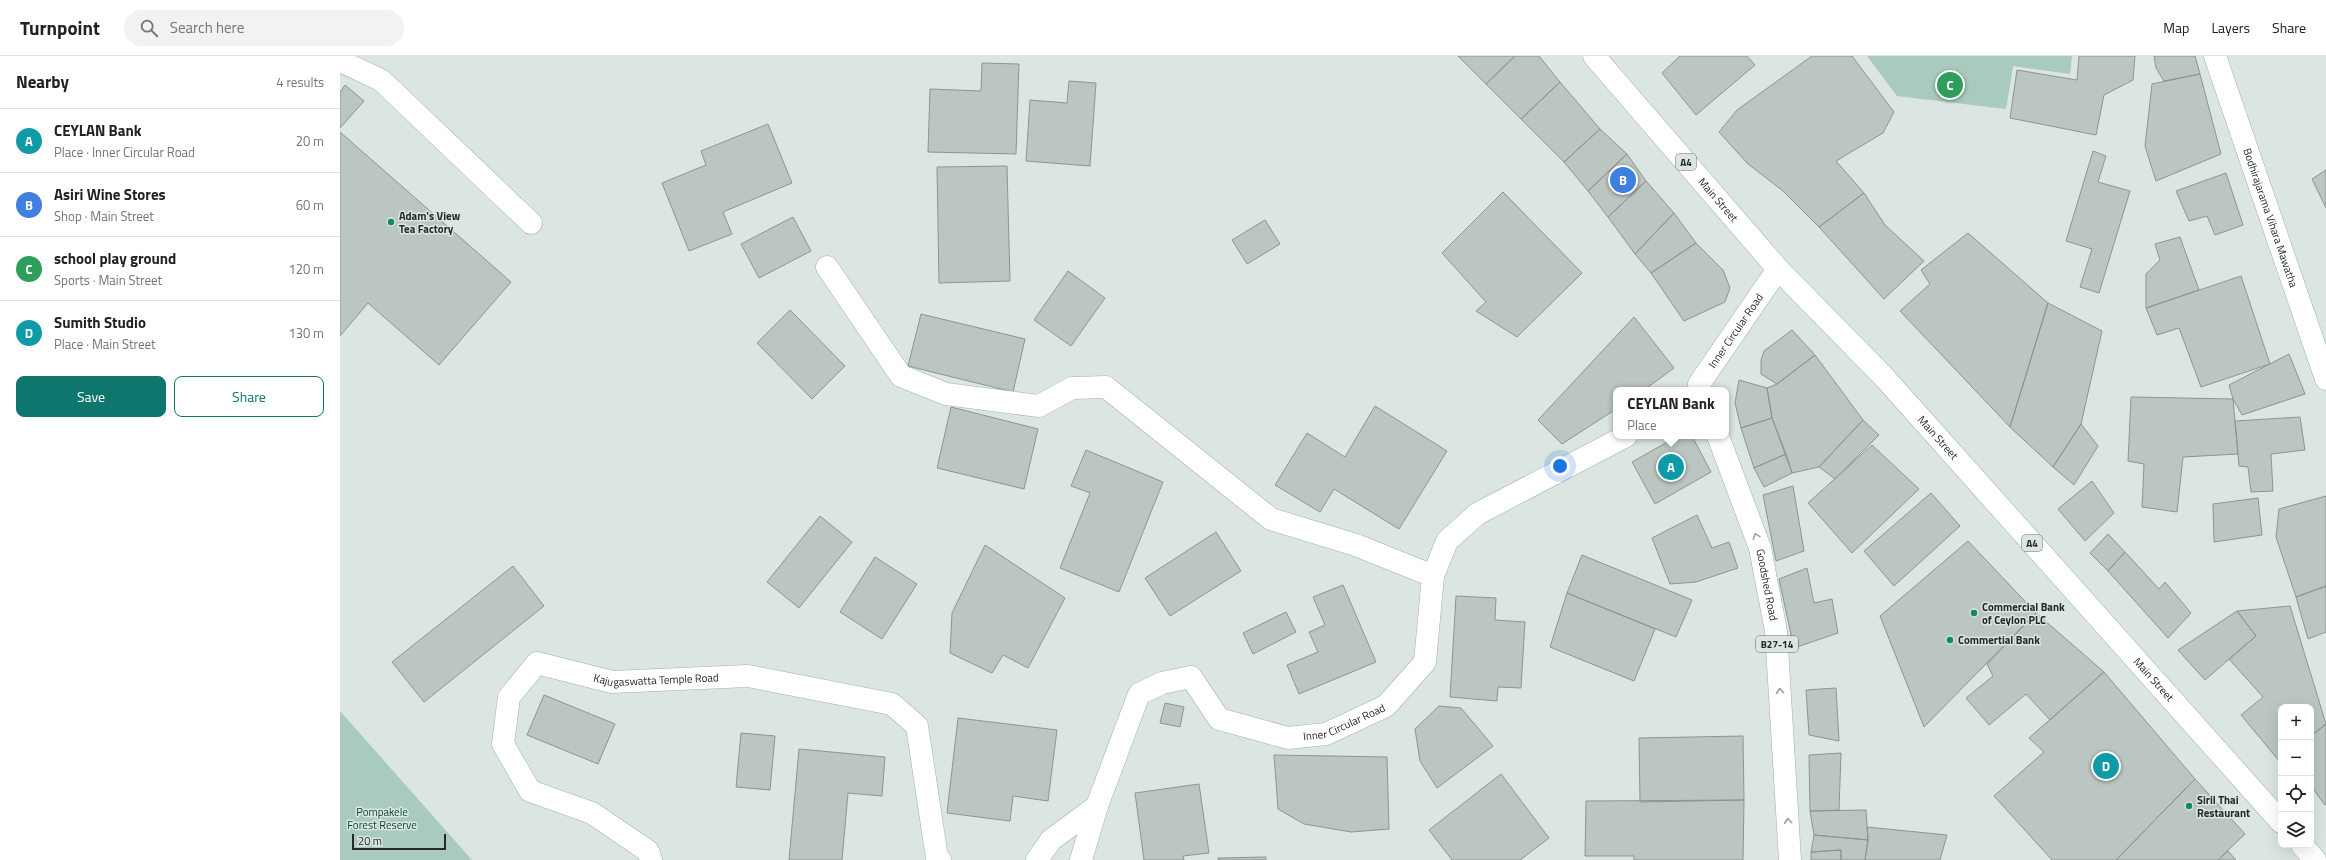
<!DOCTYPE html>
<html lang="en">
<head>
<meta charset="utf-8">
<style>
	body { margin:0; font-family:"Titillium Web",sans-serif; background:#f2f2f2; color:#202124 }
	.controls { position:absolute; right:12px; bottom:12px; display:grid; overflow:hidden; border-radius:8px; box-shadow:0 4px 16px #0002 }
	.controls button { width:36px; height:36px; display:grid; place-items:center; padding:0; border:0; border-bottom:1px solid #e0e0e0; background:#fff; color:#202124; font:20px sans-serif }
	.scale { position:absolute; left:12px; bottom:10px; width:94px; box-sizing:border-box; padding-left:4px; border:2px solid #242826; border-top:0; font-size:11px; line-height:14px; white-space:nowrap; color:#242826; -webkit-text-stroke:3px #dbe5e1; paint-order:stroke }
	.you { position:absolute; left:1220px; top:410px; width:14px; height:14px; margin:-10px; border:3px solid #fff; border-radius:50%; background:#1a73e8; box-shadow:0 0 0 6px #1a73e833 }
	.badge { display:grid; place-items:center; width:26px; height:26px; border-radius:50%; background:#0f766e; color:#fff; font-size:13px; font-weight:700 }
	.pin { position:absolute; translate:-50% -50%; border:2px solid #fff; box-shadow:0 1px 4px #0006 }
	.popup { position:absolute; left:1273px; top:331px; width:116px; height:52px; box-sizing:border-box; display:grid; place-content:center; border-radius:8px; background:#fff; filter:drop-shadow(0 1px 3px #0005); font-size:13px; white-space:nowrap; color:#757577 }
	.popup b { font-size:15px; color:#202124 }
	.popup::after { content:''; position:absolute; left:50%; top:100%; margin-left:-8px; border:8px solid transparent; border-top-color:#fff }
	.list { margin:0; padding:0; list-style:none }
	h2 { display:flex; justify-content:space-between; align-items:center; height:52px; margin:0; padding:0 16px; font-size:17px }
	h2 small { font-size:13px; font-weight:400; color:#757577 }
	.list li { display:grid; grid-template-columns:26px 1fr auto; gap:12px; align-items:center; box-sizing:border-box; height:64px; padding:0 16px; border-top:1px solid #e0e0e0 }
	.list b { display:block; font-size:15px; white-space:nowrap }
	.list p { margin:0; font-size:13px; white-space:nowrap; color:#757577 }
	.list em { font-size:13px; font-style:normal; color:#757577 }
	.actions { display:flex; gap:8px; padding:12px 16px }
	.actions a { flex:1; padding:9px 0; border:1px solid #0f766e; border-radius:8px; text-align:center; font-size:14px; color:#0f766e }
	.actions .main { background:#0f766e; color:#fff }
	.icon { flex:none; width:22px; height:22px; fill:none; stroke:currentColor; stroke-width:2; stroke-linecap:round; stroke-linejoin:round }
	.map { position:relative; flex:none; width:1986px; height:804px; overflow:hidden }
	header { display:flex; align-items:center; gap:24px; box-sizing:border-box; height:56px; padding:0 20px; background:#fff; border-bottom:1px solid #e0e0e0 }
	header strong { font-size:19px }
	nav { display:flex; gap:22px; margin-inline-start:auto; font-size:14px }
	.search { width:280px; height:36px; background:#f2f2f2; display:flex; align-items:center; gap:10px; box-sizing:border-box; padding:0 14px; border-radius:22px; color:#757577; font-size:15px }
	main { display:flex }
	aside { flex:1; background:#fff }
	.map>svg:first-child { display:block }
	.green { fill:#a8cbbd }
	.building { fill:#bbc5c1; stroke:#8c9591 }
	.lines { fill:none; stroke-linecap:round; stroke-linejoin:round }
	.minor-casing { stroke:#a5afab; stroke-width:23 }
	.major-casing { stroke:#a5afab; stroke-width:23 }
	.highway-casing { stroke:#a5afab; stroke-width:23 }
	.minor { stroke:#fff; stroke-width:22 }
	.major { stroke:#fff; stroke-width:22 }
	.highway { stroke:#fff; stroke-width:22 }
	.oneway { stroke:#9c9e9d }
	.poi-dot { fill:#13896b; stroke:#dbe5e1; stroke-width:1.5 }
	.labels { text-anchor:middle; stroke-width:3; stroke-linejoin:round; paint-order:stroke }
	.shield { fill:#dbe5e1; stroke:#5b615e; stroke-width:1 }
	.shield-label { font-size:10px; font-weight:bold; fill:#242826 }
	.street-label { font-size:11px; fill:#242826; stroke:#dbe5e1 }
	.poi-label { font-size:11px; font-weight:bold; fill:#242826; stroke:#dbe5e1; text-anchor:start }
	.park-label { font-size:11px; fill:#084736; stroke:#dbe5e1 }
</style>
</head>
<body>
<header>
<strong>Turnpoint</strong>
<div class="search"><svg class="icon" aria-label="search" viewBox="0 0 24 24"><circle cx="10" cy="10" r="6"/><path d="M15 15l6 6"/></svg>Search here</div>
<nav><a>Map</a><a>Layers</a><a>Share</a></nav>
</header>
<main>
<aside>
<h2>Nearby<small>4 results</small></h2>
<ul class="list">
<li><span class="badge" style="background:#0f9aa8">A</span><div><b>CEYLAN Bank</b><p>Place · Inner Circular Road</p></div><em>20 m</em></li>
<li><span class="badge" style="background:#3f7fe0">B</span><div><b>Asiri Wine Stores</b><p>Shop · Main Street</p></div><em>60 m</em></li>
<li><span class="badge" style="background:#2e9e5b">C</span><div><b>school play ground</b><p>Sports · Main Street</p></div><em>120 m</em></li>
<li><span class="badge" style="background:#0f9aa8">D</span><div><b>Sumith Studio</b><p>Place · Main Street</p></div><em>130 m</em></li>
</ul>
<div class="actions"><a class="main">Save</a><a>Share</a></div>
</aside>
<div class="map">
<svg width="1986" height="804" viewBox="0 0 1986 804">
	<rect width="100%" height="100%" fill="#dbe5e1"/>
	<path class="green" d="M1527,0H1732L1730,18L1673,10L1666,53L1557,40Z
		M0,655L132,804H0Z"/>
	<path class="building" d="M1118,0H1175L1146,28Z
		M1175,0H1199L1220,26L1181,63L1146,28Z
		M1340,0H1407L1415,9L1356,59L1322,17Z
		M1472,0H1512L1554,56L1543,77L1496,105L1524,137L1479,171L1443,135L1408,108L1379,76L1397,54Z
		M1739,0H1795L1793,24L1764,39L1756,79L1670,62L1677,14L1737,24Z
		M1814,0H1855L1860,18L1824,25L1816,12Z
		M642,7L679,8L676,98L588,96L590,33L641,35Z
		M1860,18L1881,98L1816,125L1805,90L1812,28Z
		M729,25L756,27L750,110L686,105L690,44L727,47Z
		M1220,26L1260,73L1224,106L1181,63Z
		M5,29L24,45L0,72V36Z
		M428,68L452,127L383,156L392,178L349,195L322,127L366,109L361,95Z
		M1260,73L1287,98L1248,135L1224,106Z
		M0,76L171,226L99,309L28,247L0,280Z
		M1753,95L1766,100L1758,126L1790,135L1759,237L1740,231L1752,193L1726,185Z
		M1287,98L1306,125L1268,161L1248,135Z
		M667,110L670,225L599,227L597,111Z
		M1986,114V152L1972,123Z
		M1886,117L1903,169L1875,179L1867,160L1849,165L1836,135Z
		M1306,125L1334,157L1295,198L1268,161Z
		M1163,136L1242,217L1177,281L1136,255L1146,246L1102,197Z
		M1524,137L1545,169L1584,205L1544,243L1479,171Z
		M1334,157L1356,187L1311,217L1295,198Z
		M453,161L471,195L419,222L401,188Z
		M925,164L940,188L907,208L892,184Z
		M1628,177L1708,247L1670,371L1560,255L1590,228L1581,214Z
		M1840,181L1859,234L1806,252V218L1820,204L1815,188Z
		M1356,187L1383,214L1390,232L1385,246L1344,265L1311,217Z
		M728,215L765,242L731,290L694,264Z
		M1901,220L1930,308L1861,331L1839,272L1817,279L1806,252Z
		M1708,247L1762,275L1741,368L1713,411L1670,371Z
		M450,254L505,310L472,343L417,287Z
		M581,258L685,283L673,336L568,310Z
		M1294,261L1334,312L1304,334H1276V353L1222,388L1198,364Z
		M1452,274L1475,299L1437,328L1421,318V304L1424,295Z
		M1949,298L1965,338L1902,359L1893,343L1889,329Z
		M1475,299L1523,364L1479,411L1452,417L1432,362L1427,332L1437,328Z
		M1399,324L1427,332L1432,362L1401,372L1395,347Z
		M1791,341L1893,343L1898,398L1843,401L1837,456L1802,451L1804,408L1788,405Z
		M1035,350L1107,395L1059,473L994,433L980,456L935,429L967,377L1005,401Z
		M611,351L698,373L684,433L597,412Z
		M1960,361L1965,394L1931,398L1933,435L1911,436L1908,411L1899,410L1895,365Z
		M1432,362L1446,398L1414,412L1401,372Z
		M1523,364L1539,379L1495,423L1479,411Z
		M1741,368L1758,390L1734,429L1713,411Z
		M1338,380H1352L1371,416L1315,448L1292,406Z
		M1532,389L1579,433L1512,497L1468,447Z
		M746,394L823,426L779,536L720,512L750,437L731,430Z
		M1446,398L1452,417L1424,431L1414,412Z
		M1752,425L1774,457L1745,485L1718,453Z
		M1453,430L1464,495L1436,505L1423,439Z
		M1591,437L1620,470L1554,530L1524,495Z
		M1986,440V530L1956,541L1936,481L1939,453Z
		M1918,442L1922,479L1874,486L1873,448Z
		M1357,459L1372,492L1389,486L1398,512L1356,526L1330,528L1312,482Z
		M480,460L512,486L459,552L427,526Z
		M876,476L901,515L830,560L805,522Z
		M1768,478L1785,496L1768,515L1750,497Z
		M1628,485L1696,557L1584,671L1540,560Z
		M645,489L725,542L688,612L663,599L652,617L610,597L612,557Z
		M1785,496L1819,533L1825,526L1851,557L1828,582L1768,515Z
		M1242,499L1352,544L1336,581L1227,537Z
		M535,501L577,528L542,583L500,556Z
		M173,510L204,550L84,646L52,606Z
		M1467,512L1474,547L1492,543L1498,577L1454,592L1439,523Z
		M1003,529L1036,606L959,638L947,609L978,596L969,576L985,569L973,541Z
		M1986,530V576L1968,583L1956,541Z
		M1227,537L1315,573L1294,625L1210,591Z
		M1116,540L1156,542L1155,564L1185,566L1181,632L1158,631L1157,645L1110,641Z
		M1950,550L1986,668L1971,680V651H1941L1940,706L1901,659L1923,641L1889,603L1916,580L1897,555Z
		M1897,555L1916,580L1865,624L1838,594Z
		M946,556L956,576L913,598L903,577Z
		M1696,557L1764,616L1710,664L1686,638L1649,669L1626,642L1653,620L1647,608Z
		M1764,616L1855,723L1776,804H1712L1654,740L1704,696L1689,682Z
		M1496,632L1499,685L1469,679L1466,634Z
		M204,639L275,668L258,708L187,679Z
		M825,647L844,651L840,671L820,667Z
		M1099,650L1121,652L1153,690L1097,732L1080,705L1075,673Z
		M618,662L717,674L708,745L673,740L670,765L607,757Z
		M1986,668V748L1985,749L1971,730V680Z
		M401,677L435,680L430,734L396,731Z
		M1403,680L1404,744L1300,746L1299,682Z
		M459,693L545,701L542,740L508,737L502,804H449Z
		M1501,697L1499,754L1470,755L1469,699Z
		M934,699L1047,701L1049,773L1011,776L964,768L938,753Z
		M1161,718L1209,782L1180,804H1112L1089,774Z
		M1855,723L1905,778L1878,804H1776Z
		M859,728L869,797L843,800L844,804H804L795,737Z
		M1404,744L1403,804H1294V800H1245L1246,745Z
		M1526,754L1528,784L1474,779L1470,755Z
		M1527,771L1607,779L1600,804H1525L1528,784Z
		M1474,779L1528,784L1525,804H1501V794L1471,796Z
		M1501,794V804H1471V796Z
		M1888,795L1896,804H1878Z
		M926,801V804H878V802Z"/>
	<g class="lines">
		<g class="minor-casing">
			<g id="minor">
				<path id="s1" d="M1875,0L1986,323"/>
				<path d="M0,5L41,24L191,167"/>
				<path d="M487,211L561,320L606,338L699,350L732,332L766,331L931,463L1016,489L1093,520"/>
				<path id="s2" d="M311,804L308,795L252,757L190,735L163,688L169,641L197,607L272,626L408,620L552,648L577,670L597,802L600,804"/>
				<path d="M697,804L711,784L757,750"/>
				<path id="s3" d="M741,804L757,750L799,638L822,627L851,621L879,663L948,682L986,678L1046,650L1085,606L1093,520L1107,485L1137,458L1286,380"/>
			</g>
		</g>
		<g class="major-casing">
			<g id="major">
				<path id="s4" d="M1361,334L1359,328L1438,213"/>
				<path id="s5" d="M1378,380L1420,492L1436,575L1450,804"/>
			</g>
		</g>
		<g class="highway-casing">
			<g id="highway">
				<path id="s6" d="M1254,0L1438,213L1544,321L1941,766"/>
				<path d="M1962,789L1975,804"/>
			</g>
		</g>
		<use href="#minor" class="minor"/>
		<use href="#major" class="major"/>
		<use href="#highway" class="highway"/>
	</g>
	<defs><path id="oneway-chevron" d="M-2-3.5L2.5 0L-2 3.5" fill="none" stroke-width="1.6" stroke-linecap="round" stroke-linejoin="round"/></defs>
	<g class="oneway">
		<use href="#oneway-chevron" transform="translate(1416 480) rotate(-111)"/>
		<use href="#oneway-chevron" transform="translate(1440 635) rotate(-94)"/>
		<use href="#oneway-chevron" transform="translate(1448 765) rotate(-94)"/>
	</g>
	<g class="poi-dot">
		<circle cx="51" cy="166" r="4"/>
		<circle cx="1634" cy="557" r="4"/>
		<circle cx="1610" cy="584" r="4"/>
		<circle cx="1849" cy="750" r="4"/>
	</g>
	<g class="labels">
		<g class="shield">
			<rect x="1336" y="98" width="20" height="16" rx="3"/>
			<rect x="1682" y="479" width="20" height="16" rx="3"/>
			<rect x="1416" y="580" width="42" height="16" rx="3"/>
		</g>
		<g class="shield-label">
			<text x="1346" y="110">A4</text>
			<text x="1692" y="491">A4</text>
			<text x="1437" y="592">B27-14</text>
		</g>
		<g class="street-label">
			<text dy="4" stroke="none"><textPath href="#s6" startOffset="190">Main Street</textPath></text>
			<text dy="4" stroke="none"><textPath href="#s1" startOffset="171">Bodhirajarama Vihara Mawatha</textPath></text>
			<text dy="4" stroke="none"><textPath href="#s4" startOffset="71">Inner Circular Road</textPath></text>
			<text dy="4" stroke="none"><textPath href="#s6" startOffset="514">Main Street</textPath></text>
			<text dy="4" stroke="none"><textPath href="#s5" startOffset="157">Goodshed Road</textPath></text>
			<text dy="4" stroke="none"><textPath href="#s2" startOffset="410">Kajugaswatta Temple Road</textPath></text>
			<text dy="4" stroke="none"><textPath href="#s6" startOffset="838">Main Street</textPath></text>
			<text dy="4" stroke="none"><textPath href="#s3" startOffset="412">Inner Circular Road</textPath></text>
		</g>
		<g class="poi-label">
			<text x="59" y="164">Adam's View<tspan x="59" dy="13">Tea Factory</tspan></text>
			<text x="1642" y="555">Commercial Bank<tspan x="1642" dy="13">of Ceylon PLC</tspan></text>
			<text x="1618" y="588">Commertial Bank</text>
			<text x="1857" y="748">Siril Thai<tspan x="1857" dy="13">Restaurant</tspan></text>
		</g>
		<g class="park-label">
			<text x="42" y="760">Pompakele<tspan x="42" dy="13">Forest Reserve</tspan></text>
		</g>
	</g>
</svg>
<div class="controls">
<button>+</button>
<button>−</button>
<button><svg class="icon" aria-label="locate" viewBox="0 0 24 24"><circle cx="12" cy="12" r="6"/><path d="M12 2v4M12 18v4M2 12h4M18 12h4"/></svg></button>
<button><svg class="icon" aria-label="layers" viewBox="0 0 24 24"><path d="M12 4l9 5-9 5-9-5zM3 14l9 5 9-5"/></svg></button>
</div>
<div class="scale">20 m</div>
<div class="you"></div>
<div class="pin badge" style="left:1331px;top:411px;background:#0f9aa8">A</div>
<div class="popup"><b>CEYLAN Bank</b>Place</div>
<div class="pin badge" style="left:1283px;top:124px;background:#3f7fe0">B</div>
<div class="pin badge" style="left:1610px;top:29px;background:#2e9e5b">C</div>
<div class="pin badge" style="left:1766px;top:710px;background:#0f9aa8">D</div>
</div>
</main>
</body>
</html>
